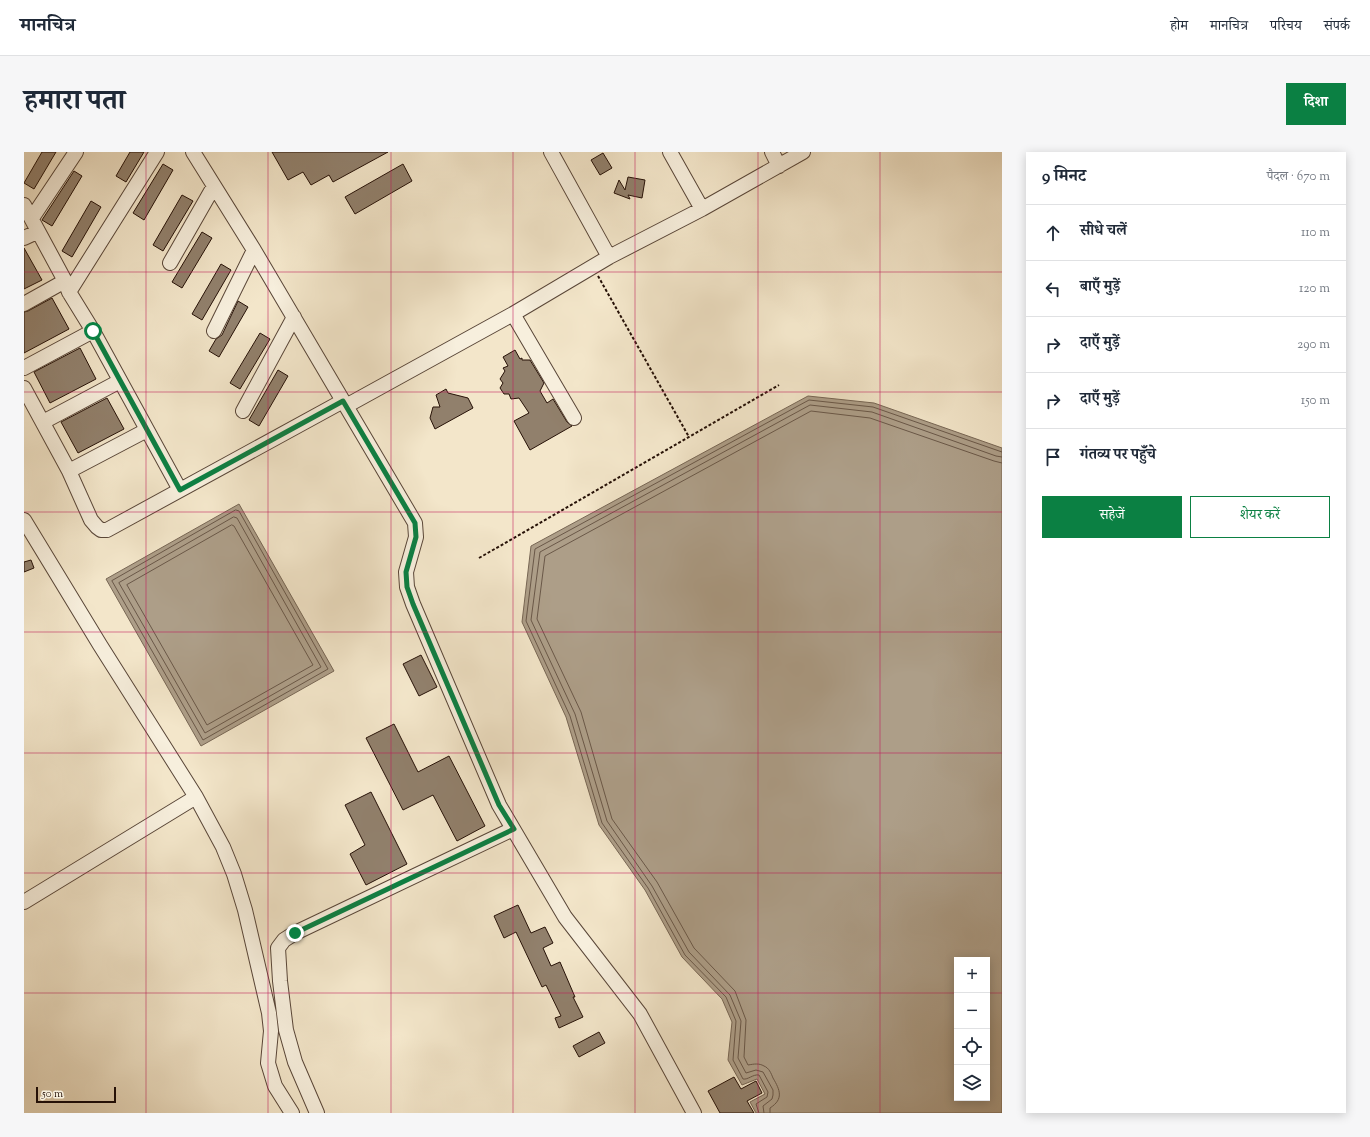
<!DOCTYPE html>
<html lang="hi">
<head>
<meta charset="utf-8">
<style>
	body { margin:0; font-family:"Sorts Mill Goudy","Noto Serif Devanagari",serif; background:#f6f6f7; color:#1f2937 }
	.controls { position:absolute; right:12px; bottom:12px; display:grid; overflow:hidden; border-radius:0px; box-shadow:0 2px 10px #0003 }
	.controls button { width:36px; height:36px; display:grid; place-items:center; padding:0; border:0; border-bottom:1px solid #e0e1e3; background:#fff; color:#1f2937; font:20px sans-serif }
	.scale { position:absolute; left:12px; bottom:10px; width:80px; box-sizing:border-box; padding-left:4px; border:2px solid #261107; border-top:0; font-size:11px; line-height:14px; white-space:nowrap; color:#261107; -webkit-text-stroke:3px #f7efdd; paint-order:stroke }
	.stop { position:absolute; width:12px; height:12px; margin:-9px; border:3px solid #0b8043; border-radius:50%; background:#fff }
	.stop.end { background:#0b8043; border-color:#fff; box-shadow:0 1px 4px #0008 }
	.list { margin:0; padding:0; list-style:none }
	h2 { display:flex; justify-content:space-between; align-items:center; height:52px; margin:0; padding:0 16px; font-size:17px }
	h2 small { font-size:13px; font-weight:400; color:#747a83 }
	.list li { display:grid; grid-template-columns:26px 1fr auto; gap:12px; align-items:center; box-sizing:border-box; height:56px; padding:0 16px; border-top:1px solid #e0e1e3 }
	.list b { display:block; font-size:15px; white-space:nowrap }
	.list em { font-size:13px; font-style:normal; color:#747a83 }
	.actions { display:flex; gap:8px; padding:12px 16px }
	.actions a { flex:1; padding:9px 0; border:1px solid #0b8043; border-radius:0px; text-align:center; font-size:14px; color:#0b8043 }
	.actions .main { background:#0b8043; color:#fff }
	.icon { flex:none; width:22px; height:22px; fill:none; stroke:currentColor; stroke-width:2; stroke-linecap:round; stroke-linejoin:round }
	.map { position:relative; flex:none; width:978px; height:961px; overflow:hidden; border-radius:0px }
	header { display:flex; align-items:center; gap:24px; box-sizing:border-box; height:56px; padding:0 20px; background:#fff; border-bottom:1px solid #e0e1e3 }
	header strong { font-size:19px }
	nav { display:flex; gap:22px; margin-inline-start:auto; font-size:14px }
	.intro { display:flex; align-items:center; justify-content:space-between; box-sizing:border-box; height:96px; padding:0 24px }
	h1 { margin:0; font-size:28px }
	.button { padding:10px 18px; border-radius:0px; background:#0b8043; color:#fff; font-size:14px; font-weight:700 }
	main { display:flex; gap:24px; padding:0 24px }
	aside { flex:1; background:#fff; border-radius:0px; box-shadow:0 2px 10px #0003 }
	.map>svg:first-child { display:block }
	.water { fill:#ad9e88; stroke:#776654; fill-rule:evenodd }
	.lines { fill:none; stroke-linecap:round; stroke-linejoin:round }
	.shore { stroke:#6a5848; stroke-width:1 }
	.building { fill:#91806c; stroke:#261107 }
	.minor-casing { stroke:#594638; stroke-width:16 }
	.path { stroke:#261107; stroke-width:2; stroke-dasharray:3 2; stroke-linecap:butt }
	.minor { stroke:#f7efdd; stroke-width:14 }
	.route { stroke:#0b8043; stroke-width:5 }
	.grid { fill:none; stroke:#c2185b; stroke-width:1; stroke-opacity:0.55 }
</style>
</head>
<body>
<header>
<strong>मानचित्र</strong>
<nav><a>होम</a><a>मानचित्र</a><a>परिचय</a><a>संपर्क</a></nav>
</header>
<div class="intro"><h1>हमारा पता</h1><a class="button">दिशा</a></div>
<main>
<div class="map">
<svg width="978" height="961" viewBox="0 0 978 961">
	<rect width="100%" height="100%" fill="#f3e6ca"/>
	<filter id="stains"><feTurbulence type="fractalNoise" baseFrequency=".005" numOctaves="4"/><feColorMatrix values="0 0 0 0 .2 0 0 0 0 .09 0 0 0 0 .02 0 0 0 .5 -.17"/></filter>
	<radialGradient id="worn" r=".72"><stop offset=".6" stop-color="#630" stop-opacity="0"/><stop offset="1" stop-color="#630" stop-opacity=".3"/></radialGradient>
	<path class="water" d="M784,244L850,251L978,296V961H732L726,950L741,942L733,927L718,933L704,908L708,870L698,847L658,805L621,738L575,673L542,565L498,470L507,394ZM933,808H963V946H933Z
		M215,352L310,519L177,594L82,427Z"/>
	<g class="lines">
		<path class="shore" d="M212,358L215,359L304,517L179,588L88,429Z
			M210,365L213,366L297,515L181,581L95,431Z
			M208,373L210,374L289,513L183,573L103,433Z
			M735,961L732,952L743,945L744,940L735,923C729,922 724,928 719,927L709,908L712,869L702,845L661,803L624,736L578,671L546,564L502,469L511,397L785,248L849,255L978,300
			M740,961L739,954L748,947L749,943V938L739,920L732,918L722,921L714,906L717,869L706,843L665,800L628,734L583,669L551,562L507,468L516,400L786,253L848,260L972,304L978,305
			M746,961V956C760,947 756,938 749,926C747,921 745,916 740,914C735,911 730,912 724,913L720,905L722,868L711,839L670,796L633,730L588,667L557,560L513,467L521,404L787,259L846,266L970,309L978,311"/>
	</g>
	<path class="building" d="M18,0H32L10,37L0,31Z
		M106,0H120L102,30L92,24Z
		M248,0H364L309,30L305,23L287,33L279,20L264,28Z
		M579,1L588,16L576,23L567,8Z
		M139,12L149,18L120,68L109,61Z
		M379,12L388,29L331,62L321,45Z
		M50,19L58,24L28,74L18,68Z
		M604,25L621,28L618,46L604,43L606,47L590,41L595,28L601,38Z
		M158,43L169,49L139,99L129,93Z
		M67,49L77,55L48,105L38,99Z
		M178,80L188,86L158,136L148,130Z
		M0,96L18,128L0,137Z
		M197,112L207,118L178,168L168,162Z
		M28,146L45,177L0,201V160L4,159Z
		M214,149L224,155L195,205L185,199L192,187L198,183Z
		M236,181L246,187L216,237L206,231Z
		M56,196L72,227L26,251L10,220Z
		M491,198L496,207L498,206V208H506L520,231L516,239L523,251L529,247L543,270L548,274L506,298L490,269L505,261L495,246L487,247L485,242H480L476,236L479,231L476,227L481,219L479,216L484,214L479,205Z
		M254,218L264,224L235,274L225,268Z
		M422,237L424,241L444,246L449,256L411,277L406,266L409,255H416L412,243Z
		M83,246L100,277L54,301L37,270Z
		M7,408L10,416L0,420V410Z
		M397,503L413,535L395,544L379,512Z
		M370,572L394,620L425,604L461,674L433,689L409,643L379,658L342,586Z
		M347,640L383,712L342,733L326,702L341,693L321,653Z
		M494,753L507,781L521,775L529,791L519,796L527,814L536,810L551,845H549L559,865L535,876L531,866L537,864L522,833L518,835L492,780L480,786L470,764Z
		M575,880L581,891L555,905L549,894Z
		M710,925L717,937L732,929L738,941L723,949L730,961H696L684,939Z"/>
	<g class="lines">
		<g class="minor-casing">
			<path id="minor" d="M169,0L230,98L391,371L392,385L382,420L383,435L389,452L475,653L541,765L616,862L670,961
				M527,0L585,105
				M646,0L678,57
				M748,0L755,14
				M0,53L41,129L45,140L69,179L156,338
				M8,66L52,0
				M0,86L13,80
				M146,111L190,34
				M45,140L133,0
				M0,152L41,129
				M489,162L550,266
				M190,179L230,98
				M0,216L69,179
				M0,236L45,319L67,368L73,375L77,378H83L319,249
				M322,254L489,162L585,105L678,57L779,0
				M219,259L270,165
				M19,270L96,229
				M45,319L123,278
				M0,368L76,493L172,645L199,695L210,722L221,758L245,861L247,879L244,911L251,934L268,961
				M0,750L172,645
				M293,961L271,910L262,878L256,829L254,796L260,788L271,781L489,677"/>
		</g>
		<path class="path" d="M574,124L665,285
			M455,406L755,233"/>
		<use href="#minor" class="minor"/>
	</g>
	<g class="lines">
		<path class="route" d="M69,179L156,338L319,249L391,371L392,385L382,420L383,435L389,452L475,653L490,677L271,781"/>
	</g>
	<path class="grid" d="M122,0V961M244,0V961M367,0V961M489,0V961M611,0V961M734,0V961M856,0V961M0,120H978M0,240H978M0,360H978M0,480H978M0,601H978M0,721H978M0,841H933M963,841H978"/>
	<rect width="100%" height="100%" filter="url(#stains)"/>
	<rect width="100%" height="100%" fill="url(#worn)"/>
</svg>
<div class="controls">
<button>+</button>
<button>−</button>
<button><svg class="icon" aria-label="locate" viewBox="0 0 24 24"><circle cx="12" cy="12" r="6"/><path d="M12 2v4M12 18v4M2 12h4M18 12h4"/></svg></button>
<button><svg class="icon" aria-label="layers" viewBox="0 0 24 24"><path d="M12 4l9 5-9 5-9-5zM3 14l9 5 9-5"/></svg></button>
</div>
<div class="scale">50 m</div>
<div class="stop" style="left:69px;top:179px"></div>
<div class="stop end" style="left:271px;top:781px"></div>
</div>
<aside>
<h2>9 मिनट<small>पैदल · 670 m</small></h2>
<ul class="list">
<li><svg class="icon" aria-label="ahead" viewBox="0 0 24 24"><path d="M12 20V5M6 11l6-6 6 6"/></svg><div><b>सीधे चलें</b></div><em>110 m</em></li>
<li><svg class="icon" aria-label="left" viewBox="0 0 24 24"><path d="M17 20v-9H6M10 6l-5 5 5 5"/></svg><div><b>बाएँ मुड़ें</b></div><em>120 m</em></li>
<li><svg class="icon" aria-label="right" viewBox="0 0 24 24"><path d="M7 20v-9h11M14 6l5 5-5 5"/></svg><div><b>दाएँ मुड़ें</b></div><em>290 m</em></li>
<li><svg class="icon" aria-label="right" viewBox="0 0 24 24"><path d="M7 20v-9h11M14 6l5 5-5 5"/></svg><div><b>दाएँ मुड़ें</b></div><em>150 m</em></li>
<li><svg class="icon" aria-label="arrive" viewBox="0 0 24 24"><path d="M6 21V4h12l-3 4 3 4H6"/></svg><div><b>गंतव्य पर पहुँचे</b></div></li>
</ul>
<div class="actions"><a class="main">सहेजें</a><a>शेयर करें</a></div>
</aside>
</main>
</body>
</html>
